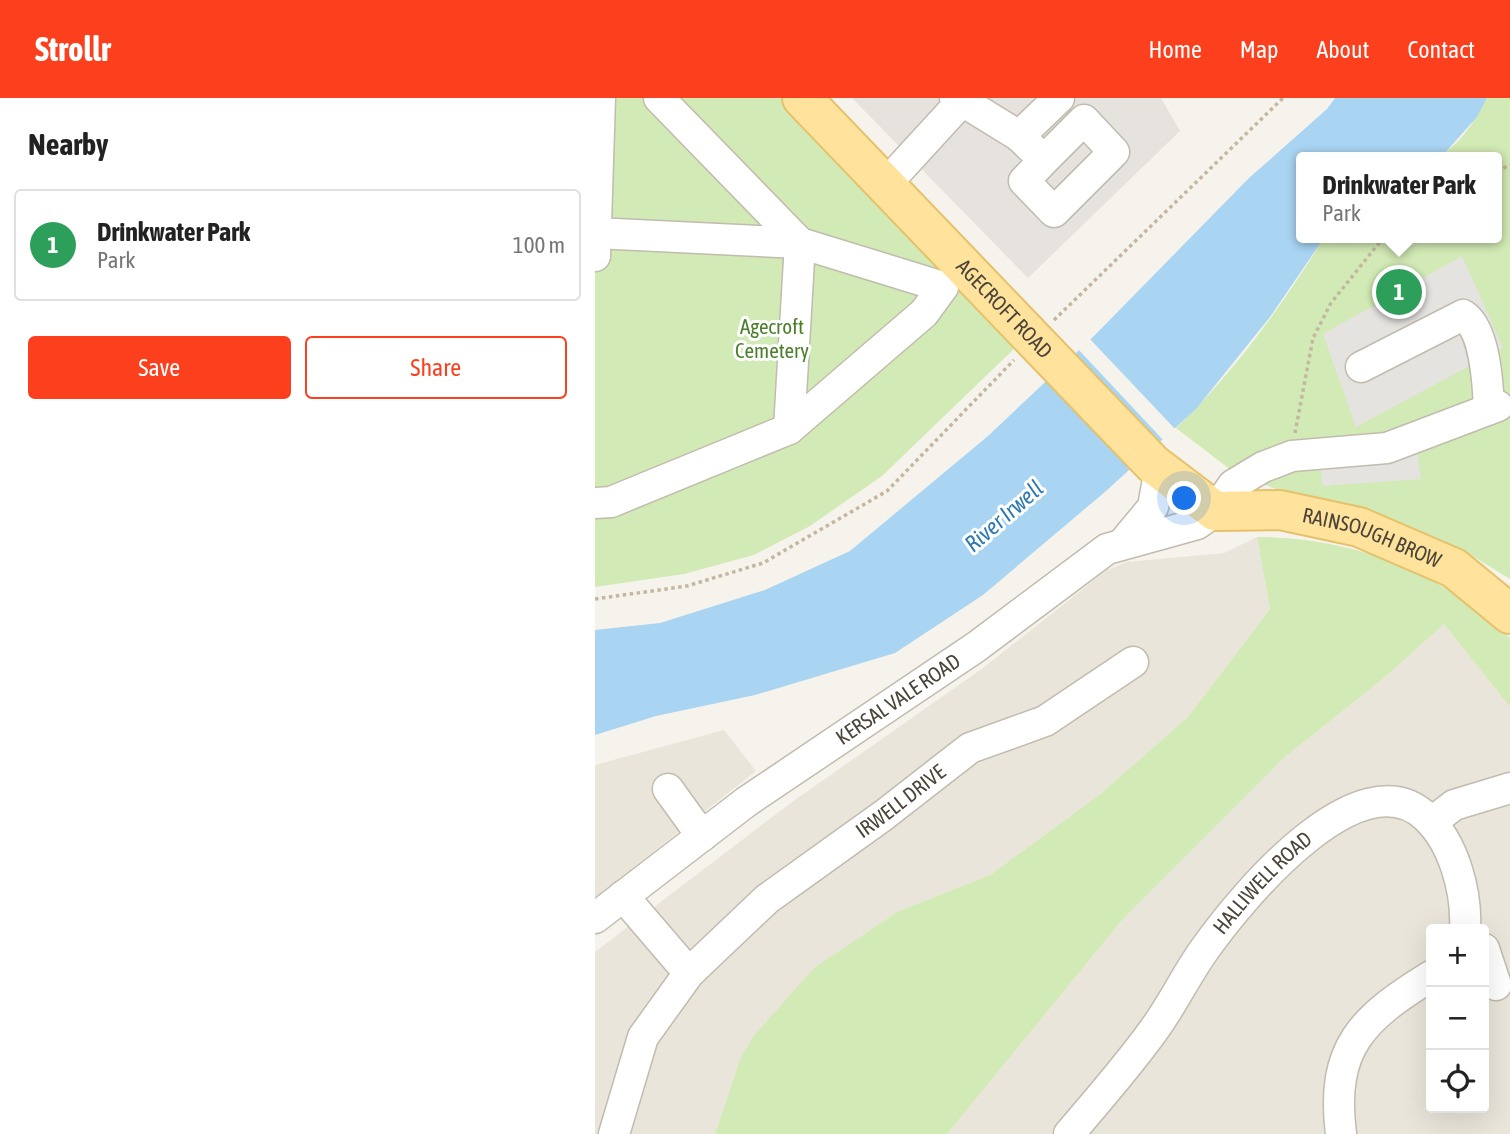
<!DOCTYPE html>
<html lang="en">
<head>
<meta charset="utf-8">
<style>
	body { margin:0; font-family:"Asap Condensed",sans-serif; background:#f6f6f6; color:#222 }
	.controls { position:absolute; right:21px; bottom:21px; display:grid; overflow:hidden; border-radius:7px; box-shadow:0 7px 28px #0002 }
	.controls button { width:63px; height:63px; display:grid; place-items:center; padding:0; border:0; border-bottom:2px solid #e0e0e0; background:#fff; color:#222; font:35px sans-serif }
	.you { position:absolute; left:590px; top:401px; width:24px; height:24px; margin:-18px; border:5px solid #fff; border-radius:50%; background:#1a73e8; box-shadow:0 0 0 10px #1a73e833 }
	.badge { display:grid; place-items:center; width:46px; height:46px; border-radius:50%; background:#fc3f1d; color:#fff; font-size:23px; font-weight:700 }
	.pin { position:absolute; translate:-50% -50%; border:4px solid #fff; box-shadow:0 2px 7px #0006 }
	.popup { position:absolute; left:701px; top:54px; width:206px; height:91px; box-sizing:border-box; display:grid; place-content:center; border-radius:7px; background:#fff; filter:drop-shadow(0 2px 5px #0005); font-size:23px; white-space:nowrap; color:#767676 }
	.popup b { font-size:26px; color:#222 }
	.popup::after { content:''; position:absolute; left:50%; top:100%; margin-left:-14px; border:14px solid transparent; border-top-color:#fff }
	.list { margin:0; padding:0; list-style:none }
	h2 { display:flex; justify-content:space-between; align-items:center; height:91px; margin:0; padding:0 28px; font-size:30px }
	h2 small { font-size:23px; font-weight:400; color:#767676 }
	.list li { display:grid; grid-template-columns:46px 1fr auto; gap:21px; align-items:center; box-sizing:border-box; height:112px; margin:0 14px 14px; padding:0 14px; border:2px solid #e0e0e0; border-radius:7px }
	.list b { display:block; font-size:26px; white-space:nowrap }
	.list p { margin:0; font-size:23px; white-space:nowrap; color:#767676 }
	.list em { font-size:23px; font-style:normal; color:#767676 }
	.actions { display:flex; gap:14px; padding:21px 28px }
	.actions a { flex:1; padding:16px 0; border:2px solid #fc3f1d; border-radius:7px; text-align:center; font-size:24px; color:#fc3f1d }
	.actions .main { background:#fc3f1d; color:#fff }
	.icon { flex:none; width:38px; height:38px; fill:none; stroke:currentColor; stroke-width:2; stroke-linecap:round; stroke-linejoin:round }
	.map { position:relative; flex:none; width:915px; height:1036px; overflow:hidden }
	header { display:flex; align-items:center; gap:42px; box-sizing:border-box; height:98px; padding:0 35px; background:#fc3f1d; color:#fff }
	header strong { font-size:33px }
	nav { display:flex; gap:38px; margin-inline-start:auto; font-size:24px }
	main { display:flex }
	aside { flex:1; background:#fff }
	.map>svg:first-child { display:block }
	.residential { fill:#eae5da; fill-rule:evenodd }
	.industrial { fill:#e6e2dd }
	.green { fill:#d2eab5 }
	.parking { fill:#e5e3e0 }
	.water { fill:#a9d4f2 }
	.pier { fill:#f6f3ec }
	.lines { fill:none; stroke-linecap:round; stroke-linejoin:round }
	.minor-casing { stroke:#c2bbae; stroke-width:33 }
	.major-casing { stroke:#e6c16a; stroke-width:42 }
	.path { stroke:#c4b79f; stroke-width:3.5; stroke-dasharray:3.5 3.5; stroke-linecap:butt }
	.minor { stroke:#fff; stroke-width:30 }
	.major { stroke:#ffe39c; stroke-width:38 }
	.labels { text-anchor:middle; stroke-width:6; stroke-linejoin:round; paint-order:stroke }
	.street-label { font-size:21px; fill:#4b4439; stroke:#fff }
	.park-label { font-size:21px; fill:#4a7f2a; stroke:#fff }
	.water-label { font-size:23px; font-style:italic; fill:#2e7ab2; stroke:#fff }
</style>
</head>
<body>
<header>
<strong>Strollr</strong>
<nav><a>Home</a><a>Map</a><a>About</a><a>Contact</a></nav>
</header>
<main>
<aside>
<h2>Nearby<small></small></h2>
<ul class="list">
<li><span class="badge" style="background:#2e9e5b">1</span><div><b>Drinkwater Park</b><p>Park</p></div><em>100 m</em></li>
</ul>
<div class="actions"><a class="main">Save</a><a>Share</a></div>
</aside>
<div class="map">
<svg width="915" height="1036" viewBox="0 0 915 1036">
	<rect width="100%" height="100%" fill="#f6f3ec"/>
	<path class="residential" d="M662,439L675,511L593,619L504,697L395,777L304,813L144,964L120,1036H0V854L197,704L388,570L512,472L532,464L629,455Z
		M849,526L915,609V1036H352L528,821L690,659L789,580ZM836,831H889V1010H836Z
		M129,632L161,673L0,800V667Z"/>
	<path class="industrial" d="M257,0H566L585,33L433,180Z"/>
	<path class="green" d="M0,0H188L425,245L287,378L215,428L159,457L89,476L0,489Z
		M892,0H915V481L871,454L772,416L711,404L636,372L581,330C638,276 688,206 729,140H902V59H839C862,53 882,20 892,0Z
		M662,439C755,439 848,473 915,540V609L849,526L789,580L690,659L528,821L352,1036H120L144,964L157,940L219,870L304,813L395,777L504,697L593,619L675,511Z"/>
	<path class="parking" d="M867,158L908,250L761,329L728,236Z
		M818,329L826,381L727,388L725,346Z"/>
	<path class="water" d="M740,0H892L882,19L848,57L706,59V140H729L675,219L601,311L511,393L388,497L300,555L160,597L61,618L0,637V532L65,525L170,492L255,453L393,338L499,238L654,80L732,11Z"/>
	<path class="pier" d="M493,239L582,333L570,344L482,250Z"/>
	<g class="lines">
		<g class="minor-casing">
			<g id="minor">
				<path d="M365,5L377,9L424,38L464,0"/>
				<path d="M424,38L449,62L489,22L519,54L459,114L429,83L449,62"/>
				<path d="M289,88L365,5L360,0"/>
				<path d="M0,135L205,145L348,189L329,215L194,331"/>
				<path d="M0,158L5,0"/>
				<path d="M766,269L868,217C890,231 893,286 894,311"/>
				<path d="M0,405L16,404L194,331L205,145L64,0"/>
				<path d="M529,444L558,409L565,370"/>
				<path d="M73,691L107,738"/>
				<path d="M837,724L859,707L915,690"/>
				<path d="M28,798L94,875"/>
				<path id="s1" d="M0,820L151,704L381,549L512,451L602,426L620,413L638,387L668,369L697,358L792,350L903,308"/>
				<path d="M889,851L901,887"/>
				<path id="s2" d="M19,1036L48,939L94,875L172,801L289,717L375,650L450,623L538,564"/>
				<path id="s3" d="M474,1036C503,1002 532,969 558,933C578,906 592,875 612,848C647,799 765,656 831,719C859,745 872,794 870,831"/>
				<path d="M746,1036C735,949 768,920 836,878"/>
			</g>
		</g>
		<g class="major-casing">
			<g id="major">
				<path id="s4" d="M207,0L558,366L620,413L685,412L764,429L859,470L915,516"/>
			</g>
		</g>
		<path class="path" d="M902,73L915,67
			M459,222L688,0
			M700,335L718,240L736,205L788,140
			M0,501L92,488L168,465L292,393L419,262"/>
		<use href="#minor" class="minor"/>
		<use href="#major" class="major"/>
	</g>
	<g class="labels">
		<g class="street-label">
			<text dy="7" stroke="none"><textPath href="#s4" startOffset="292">AGECROFT ROAD</textPath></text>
			<text dy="7" stroke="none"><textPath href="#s4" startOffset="746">RAINSOUGH BROW</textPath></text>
			<text dy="7" stroke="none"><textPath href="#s1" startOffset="374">KERSAL VALE ROAD</textPath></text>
			<text dy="7" stroke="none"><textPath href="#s2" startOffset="453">IRWELL DRIVE</textPath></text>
			<text dy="7" stroke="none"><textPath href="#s3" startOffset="318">HALLIWELL ROAD</textPath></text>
		</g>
		<g class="park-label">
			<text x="177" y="236">Agecroft<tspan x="177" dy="24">Cemetery</tspan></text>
		</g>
		<g class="water-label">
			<text transform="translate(409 418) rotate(-41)" y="8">River Irwell</text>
		</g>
	</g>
</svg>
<div class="controls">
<button>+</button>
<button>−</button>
<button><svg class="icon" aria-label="locate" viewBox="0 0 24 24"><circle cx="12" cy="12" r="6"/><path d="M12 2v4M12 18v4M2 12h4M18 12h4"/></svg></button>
</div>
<div class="you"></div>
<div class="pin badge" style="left:804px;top:194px;background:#2e9e5b">1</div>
<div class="popup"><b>Drinkwater Park</b>Park</div>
</div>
</main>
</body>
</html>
